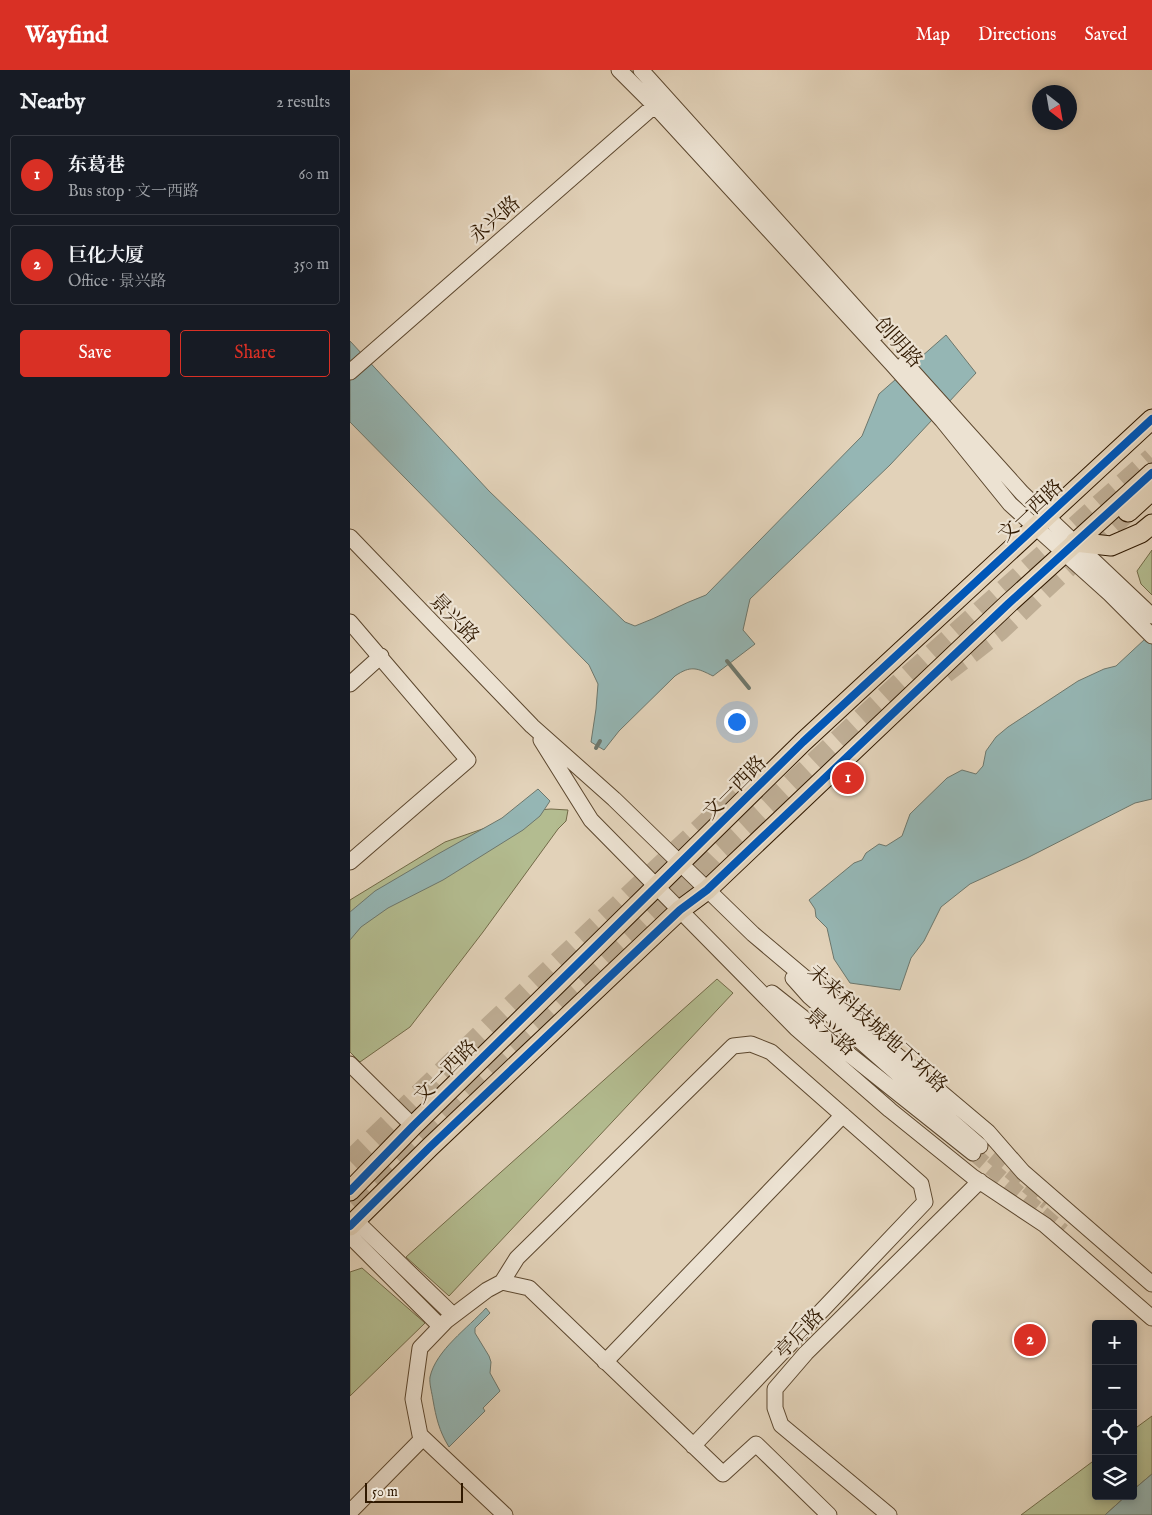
<!DOCTYPE html>
<html lang="en">
<head>
<meta charset="utf-8">
<style>
	body { margin:0; font-family:"IM FELL English","Noto Serif SC",serif; background:#242831; color:#f1f3f6 }
	.controls { position:absolute; right:15px; bottom:15px; display:grid; overflow:hidden; border-radius:5px; box-shadow:0 2px 8px #0003 }
	.controls button { width:45px; height:45px; display:grid; place-items:center; padding:0; border:0; border-bottom:1px solid #363941; background:#171b24; color:#f1f3f6; font:25px sans-serif }
	.compass { position:absolute; left:682px; top:15px; width:45px; height:45px; border-radius:50%; background:#171b24; box-shadow:0 2px 8px #0003; rotate:149deg }
	.scale { position:absolute; left:15px; bottom:12px; width:98px; box-sizing:border-box; padding-left:5px; border:2px solid #301900; border-top:0; font-size:14px; line-height:18px; white-space:nowrap; color:#301900; -webkit-text-stroke:4px #ece2d2; paint-order:stroke }
	.you { position:absolute; left:386px; top:651px; width:18px; height:18px; margin:-12px; border:4px solid #fff; border-radius:50%; background:#1a73e8; box-shadow:0 0 0 8px #1a73e833 }
	.badge { display:grid; place-items:center; width:32px; height:32px; border-radius:50%; background:#d93025; color:#fff; font-size:16px; font-weight:700 }
	.pin { position:absolute; translate:-50% -50%; border:2px solid #fff; box-shadow:0 1px 5px #0006 }
	.list { margin:0; padding:0; list-style:none }
	h2 { display:flex; justify-content:space-between; align-items:center; height:65px; margin:0; padding:0 20px; font-size:21px }
	h2 small { font-size:16px; font-weight:400; color:#9ea1a6 }
	.list li { display:grid; grid-template-columns:32px 1fr auto; gap:15px; align-items:center; box-sizing:border-box; height:80px; margin:0 10px 10px; padding:0 10px; border:1px solid #363941; border-radius:5px }
	.list b { display:block; font-size:19px; white-space:nowrap }
	.list p { margin:0; font-size:16px; white-space:nowrap; color:#9ea1a6 }
	.list em { font-size:16px; font-style:normal; color:#9ea1a6 }
	.actions { display:flex; gap:10px; padding:15px 20px }
	.actions a { flex:1; padding:11px 0; border:1px solid #d93025; border-radius:5px; text-align:center; font-size:18px; color:#d93025 }
	.actions .main { background:#d93025; color:#fff }
	.icon { flex:none; width:28px; height:28px; fill:none; stroke:currentColor; stroke-width:2; stroke-linecap:round; stroke-linejoin:round }
	.map { position:relative; flex:none; width:802px; height:1445px; overflow:hidden }
	header { display:flex; align-items:center; gap:30px; box-sizing:border-box; height:70px; padding:0 25px; background:#d93025; color:#fff }
	header strong { font-size:24px }
	nav { display:flex; gap:28px; margin-inline-start:auto; font-size:18px }
	main { display:flex }
	aside { flex:1; background:#171b24 }
	.map>svg:first-child { display:block }
	.green { fill:#b3bc90; stroke:#726a48 }
	.water { fill:#95b6b4; stroke:#6d776c }
	.lines { fill:none; stroke-linecap:round; stroke-linejoin:round }
	.stream { stroke:#6d776c; stroke-width:4 }
	.minor-tunnel { stroke:#bead94; stroke-width:15; stroke-dasharray:15 8; stroke-linecap:butt }
	.highway-tunnel { stroke:#bead94; stroke-width:21; stroke-dasharray:21 11; stroke-linecap:butt }
	.minor-casing { stroke:#5c472e; stroke-width:17 }
	.major-casing { stroke:#301900; stroke-width:21 }
	.highway-casing { stroke:#301900; stroke-width:23 }
	.minor { stroke:#ece2d2; stroke-width:15 }
	.major { stroke:#e2d2b9; stroke-width:19 }
	.highway { stroke:#e2d2b9; stroke-width:21 }
	.cycleway-casing { stroke:#ece2d2; stroke-width:11 }
	.cycleway { stroke:#0057b8; stroke-width:8 }
	.labels { text-anchor:middle; stroke-width:4.5; stroke-linejoin:round; paint-order:stroke }
	.street-label { font-size:20px; fill:#301900; stroke:#ece2d2 }
</style>
</head>
<body>
<header>
<strong>Wayfind</strong>
<nav><a>Map</a><a>Directions</a><a>Saved</a></nav>
</header>
<main>
<aside>
<h2>Nearby<small>2 results</small></h2>
<ul class="list">
<li><span class="badge">1</span><div><b>东葛巷</b><p>Bus stop · 文一西路</p></div><em>60 m</em></li>
<li><span class="badge">2</span><div><b>巨化大厦</b><p>Office · 景兴路</p></div><em>350 m</em></li>
</ul>
<div class="actions"><a class="main">Save</a><a>Share</a></div>
</aside>
<div class="map">
<svg width="802" height="1445" viewBox="0 0 802 1445">
	<rect width="100%" height="100%" fill="#e2d2b9"/>
	<filter id="stains"><feTurbulence type="fractalNoise" baseFrequency=".004" numOctaves="4"/><feColorMatrix values="0 0 0 0 .2 0 0 0 0 .09 0 0 0 0 .02 0 0 0 .5 -.17"/></filter>
	<radialGradient id="worn" r=".72"><stop offset=".6" stop-color="#630" stop-opacity="0"/><stop offset="1" stop-color="#630" stop-opacity=".3"/></radialGradient>
	<path class="green" d="M802,480V525L791,514L787,501Z
		M201,739L218,740L216,751L208,759L133,862L60,957L10,992L0,982V830L95,772L187,740Z
		M367,909L383,923L99,1226L56,1187Z
		M12,1198L75,1253L0,1326V1202Z
		M802,1346V1404L783,1420V1360Z
		M746,1389V1426H776L755,1445H671Z"/>
	<path class="water" d="M596,265L626,303L540,395L400,529L393,560L405,574L363,606C347,598 341,595 325,606L269,661L254,680L241,672L246,639L248,614L239,595L0,352V271L139,421L275,552L285,556C310,547 331,534 356,525L512,366L529,324Z
		M802,567V729L785,733L677,788L620,814L591,837L574,871L561,888L550,920L500,913L484,889L477,858L466,847L465,839L459,830L504,793L512,790L516,783L529,774L536,776L552,766L560,744L597,708L612,700L626,704L633,696L636,681L646,667L658,657L728,611L754,599L766,596L795,569Z
		M188,719L200,731L190,746L173,760L93,810L38,838L11,857L0,870V842L25,821L88,784L152,748Z
		M136,1238L140,1243L125,1258V1263L139,1286L141,1292L140,1303L150,1321L133,1338L135,1341L99,1377C89,1361 86,1347 83,1330C82,1323 79,1313 80,1307C86,1280 118,1258 136,1238Z
		M802,1404V1445H755L776,1426H783V1420Z"/>
	<g class="lines">
		<path class="stream" d="M377,591L399,618
			M246,678L250,671"/>
		<path class="minor-tunnel" d="M623,1083L713,1161
			M642,1086L697,1133"/>
		<path class="highway-tunnel" d="M595,603L649,561L778,441
			M0,1091L140,956L400,712
			M0,1132L156,982L341,809L366,783L550,613L802,388"/>
		<g class="minor-casing">
			<path id="minor" d="M269,0L304,35L542,294L592,350L660,434L760,524L802,566
				M291,0L528,263
				M555,293L672,423L802,546
				M0,302L312,29
				M0,467L182,656L264,729L403,864L638,1062L673,1102L802,1214
				M0,552L118,690L0,792
				M0,614L31,586
				M191,670L241,750L446,958L540,1040L623,1107L695,1155L802,1248
				M443,908L459,926L630,1076
				M422,923L623,1083
				M0,994L63,1056
				M6,1151L103,1245
				M0,1166L90,1256
				M152,1212L167,1188L383,976L401,974L421,982L571,1114L575,1132L343,1376
				M255,1292L493,1045
				M0,1442L73,1368
				M155,1445L70,1365L63,1329L70,1278L96,1251L137,1220L152,1212L179,1218L373,1404L406,1374L479,1445
				M539,1445L431,1355L425,1338V1319L456,1283L630,1111"/>
		</g>
		<g class="major-casing">
			<path id="major" d="M725,472L761,476L791,463L802,454
				M0,1121L63,1056L453,672L802,349
				M0,1156L80,1077L330,840L357,820L658,534L802,403"/>
		</g>
		<g class="highway-casing">
			<path id="highway" d="M778,441L802,419"/>
		</g>
		<use href="#minor" class="minor"/>
		<use href="#major" class="major"/>
		<use href="#highway" class="highway"/>
		<g class="cycleway-casing">
			<path id="cycleway" d="M0,1121L63,1056L453,672L802,349
				M0,1156L80,1077L330,840L357,820L658,534L802,403"/>
		</g>
		<use href="#cycleway" class="cycleway"/>
	</g>
	<g class="labels">
		<g class="street-label">
			<text transform="translate(144 149) rotate(-41)" y="7">永兴路</text>
			<text transform="translate(549 272) rotate(48)" y="7">创明路</text>
			<text transform="translate(680 440) rotate(-43)" y="7">文一西路</text>
			<text transform="translate(105 548) rotate(46)" y="7">景兴路</text>
			<text transform="translate(384 717) rotate(-45)" y="7">文一西路</text>
			<text transform="translate(528 958) rotate(42)" y="7">未来科技城地下环路</text>
			<text transform="translate(481 961) rotate(42)" y="7">景兴路</text>
			<text transform="translate(95 1001) rotate(-45)" y="7">文一西路</text>
			<text transform="translate(449 1263) rotate(-46)" y="7">亭后路</text>
		</g>
	</g>
	<rect width="100%" height="100%" filter="url(#stains)"/>
	<rect width="100%" height="100%" fill="url(#worn)"/>
</svg>
<div class="controls">
<button>+</button>
<button>−</button>
<button><svg class="icon" aria-label="locate" viewBox="0 0 24 24"><circle cx="12" cy="12" r="6"/><path d="M12 2v4M12 18v4M2 12h4M18 12h4"/></svg></button>
<button><svg class="icon" aria-label="layers" viewBox="0 0 24 24"><path d="M12 4l9 5-9 5-9-5zM3 14l9 5 9-5"/></svg></button>
</div>
<svg class="compass" viewBox="-18 -18 36 36"><path d="M0-13l5 13h-10z" fill="#e53935"/><path d="M0 13l5-13h-10z" fill="#9ea1a6"/></svg>
<div class="scale">50 m</div>
<div class="you"></div>
<div class="pin badge" style="left:498px;top:708px">1</div>
<div class="pin badge" style="left:680px;top:1270px">2</div>
</div>
</main>
</body>
</html>
